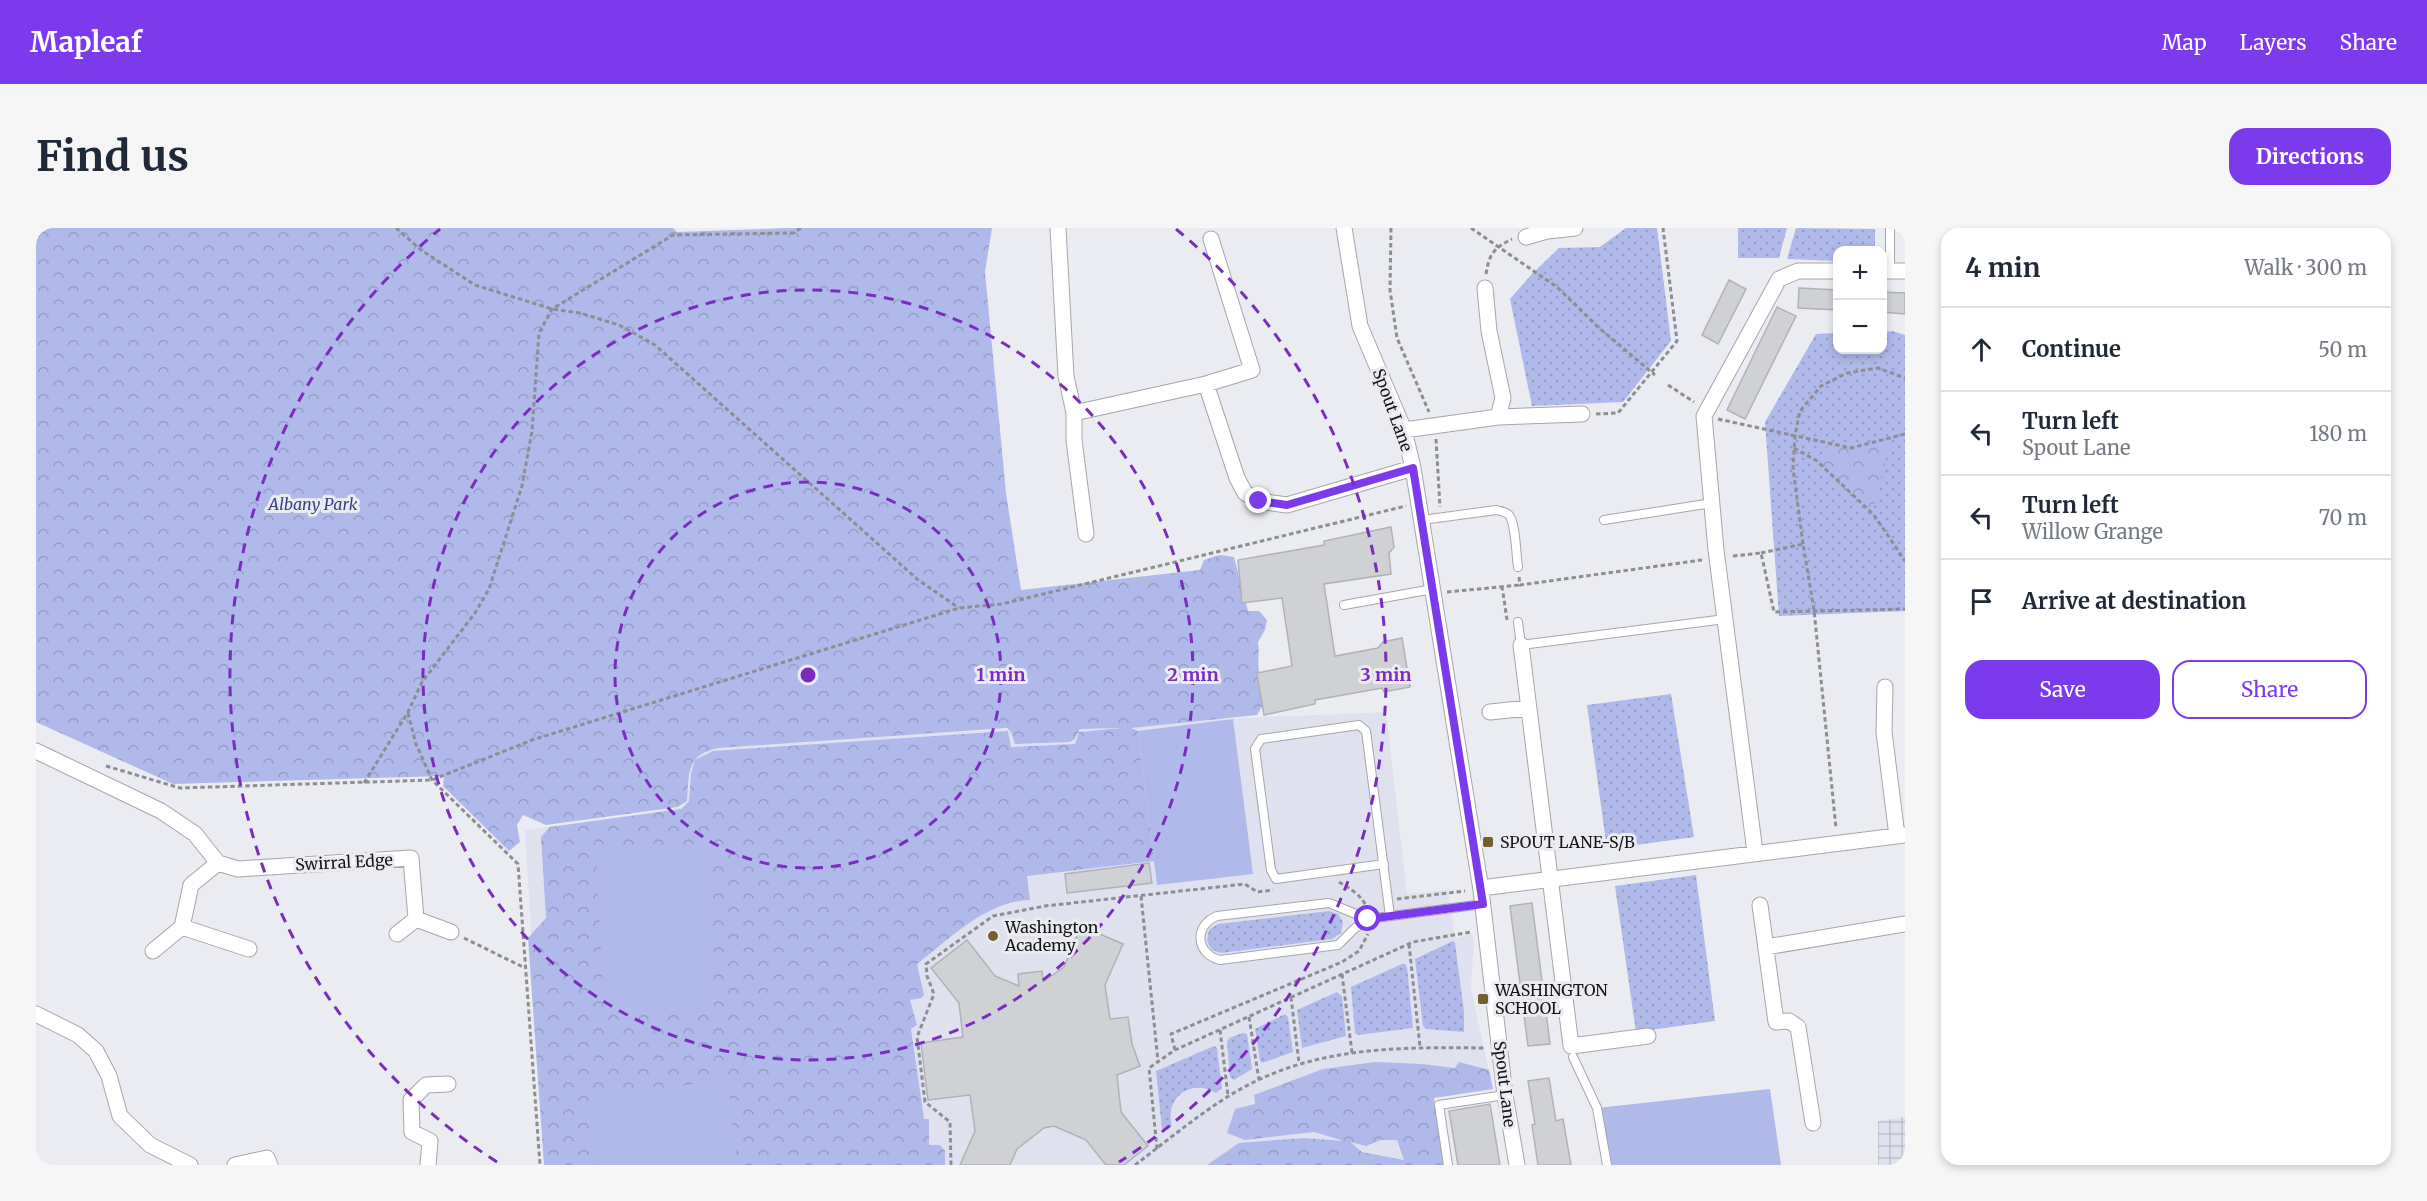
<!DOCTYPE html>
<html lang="en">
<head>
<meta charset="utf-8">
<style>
	body { margin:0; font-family:Merriweather,serif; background:#f6f6f7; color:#1f2937 }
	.controls { position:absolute; right:18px; top:18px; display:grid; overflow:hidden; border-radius:12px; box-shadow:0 3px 9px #0003 }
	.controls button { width:54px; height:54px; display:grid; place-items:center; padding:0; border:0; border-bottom:2px solid #e0e1e3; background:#fff; color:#1f2937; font:30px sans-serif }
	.stop { position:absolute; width:18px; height:18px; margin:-14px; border:4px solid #7c3aed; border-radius:50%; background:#fff }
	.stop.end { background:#7c3aed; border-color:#fff; box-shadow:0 2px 6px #0008 }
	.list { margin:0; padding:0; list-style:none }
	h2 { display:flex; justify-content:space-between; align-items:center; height:78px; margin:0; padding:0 24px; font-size:26px }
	h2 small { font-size:20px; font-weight:400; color:#747a83 }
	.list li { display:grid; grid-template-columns:39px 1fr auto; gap:18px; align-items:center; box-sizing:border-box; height:84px; padding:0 24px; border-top:2px solid #e0e1e3 }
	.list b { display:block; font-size:22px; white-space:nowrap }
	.list p { margin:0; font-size:20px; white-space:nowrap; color:#747a83 }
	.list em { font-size:20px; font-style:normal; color:#747a83 }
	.actions { display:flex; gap:12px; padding:18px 24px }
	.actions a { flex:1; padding:14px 0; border:2px solid #7c3aed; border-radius:18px; text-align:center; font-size:21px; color:#7c3aed }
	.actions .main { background:#7c3aed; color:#fff }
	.icon { flex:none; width:33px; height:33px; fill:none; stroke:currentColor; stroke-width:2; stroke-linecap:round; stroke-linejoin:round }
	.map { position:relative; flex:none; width:1869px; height:937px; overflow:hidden; border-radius:18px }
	header { display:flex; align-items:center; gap:36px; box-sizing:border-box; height:84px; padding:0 30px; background:#7c3aed; color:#fff }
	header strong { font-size:28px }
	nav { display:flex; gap:33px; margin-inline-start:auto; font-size:21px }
	.intro { display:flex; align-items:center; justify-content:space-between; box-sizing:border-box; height:144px; padding:0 36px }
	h1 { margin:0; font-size:42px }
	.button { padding:15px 27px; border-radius:18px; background:#7c3aed; color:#fff; font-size:21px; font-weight:700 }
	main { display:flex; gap:36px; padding:0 36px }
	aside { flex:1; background:#fff; border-radius:18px; box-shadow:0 3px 9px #0003 }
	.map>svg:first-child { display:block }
	.built { fill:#dfe2ee }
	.industrial { fill:url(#industrial-grid) }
	.grass { fill:url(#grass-dots) }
	.forest { fill:url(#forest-crowns); fill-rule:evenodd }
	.garden { fill:#afb9ea }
	.building { fill:#d0d1d5; stroke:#b1b2b7; stroke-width:1.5 }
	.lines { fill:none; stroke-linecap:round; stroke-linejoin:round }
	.service-casing { stroke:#a5a6ab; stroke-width:10 }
	.minor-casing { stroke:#a5a6ab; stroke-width:17 }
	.path { stroke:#8d8e91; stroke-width:3; stroke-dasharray:4.5 3; stroke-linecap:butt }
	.service { stroke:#fff; stroke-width:8 }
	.minor { stroke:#fff; stroke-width:15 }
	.route { stroke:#7c3aed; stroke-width:8 }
	.ring { fill:none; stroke:#7b2cbf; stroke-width:3; stroke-dasharray:10 8 }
	.poi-dot { fill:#756030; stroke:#ebecf1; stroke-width:2 }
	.labels { text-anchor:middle; stroke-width:6; stroke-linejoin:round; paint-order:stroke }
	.street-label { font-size:16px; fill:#151516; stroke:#ebecf1 }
	.park-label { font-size:16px; font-style:italic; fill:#373f85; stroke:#ebecf1 }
	.poi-label { font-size:16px; fill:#151516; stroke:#ebecf1; text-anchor:start }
	.centre { fill:#7b2cbf; stroke:#ebecf1; stroke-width:3 }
	.ring-label { font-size:18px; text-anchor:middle; font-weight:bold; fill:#7b2cbf; stroke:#ebecf1; stroke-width:6; stroke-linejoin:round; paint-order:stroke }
</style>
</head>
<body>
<header>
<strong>Mapleaf</strong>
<nav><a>Map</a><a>Layers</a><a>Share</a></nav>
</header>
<div class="intro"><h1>Find us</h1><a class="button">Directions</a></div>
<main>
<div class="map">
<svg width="1869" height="937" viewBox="0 0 1869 937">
	<defs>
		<pattern id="industrial-grid" width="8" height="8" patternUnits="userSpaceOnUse" patternTransform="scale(1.5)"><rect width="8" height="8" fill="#dfe2ee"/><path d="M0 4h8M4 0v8" fill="none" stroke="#bec1cb"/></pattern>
		<pattern id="grass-dots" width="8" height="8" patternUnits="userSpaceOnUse" patternTransform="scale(1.5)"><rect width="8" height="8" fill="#afb9ea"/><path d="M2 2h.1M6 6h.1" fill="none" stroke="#969ec8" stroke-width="1.8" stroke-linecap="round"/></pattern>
		<pattern id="forest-crowns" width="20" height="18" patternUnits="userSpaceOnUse" patternTransform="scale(1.5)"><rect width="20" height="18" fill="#afb9ea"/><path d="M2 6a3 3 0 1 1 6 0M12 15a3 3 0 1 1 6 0" fill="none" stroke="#969ec8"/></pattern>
	</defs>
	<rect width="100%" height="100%" fill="#ebecf1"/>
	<path class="built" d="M1350,484L1371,666L1412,662L1419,710L1436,706L1438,714L1435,760L1457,861L1398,870L1408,937H509L489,602L649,579L654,518L1105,494Z"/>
	<path class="industrial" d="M1869,889V937H1842V893Z"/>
	<path class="grass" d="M1590,0H1621L1635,113L1587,174L1496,178L1474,71L1496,46L1523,20L1564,19Z
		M1702,0H1751L1743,30H1702Z
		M1760,0L1839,1V22H1802L1801,33L1751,31Z
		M1857,103L1869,107V383L1743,388L1729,194L1780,106L1801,105L1802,122H1846L1847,104Z
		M1635,466L1658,609L1571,621L1551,477Z
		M1660,647L1679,793L1600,804L1579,658Z
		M1293,683L1302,686L1307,694L1305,705L1296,711L1185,725L1176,722L1171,713L1173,702L1182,696Z
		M1417,713L1419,715L1428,784V804L1390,801L1387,798L1379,731Z
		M1366,736H1369L1371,739L1377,800L1322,807L1319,805L1315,759Z
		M1301,764L1306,768L1310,808L1266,820L1261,782Z
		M1249,786L1252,789L1257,824L1226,835L1224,833L1219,801Z
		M1207,805L1211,806L1216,841L1198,852L1194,849L1191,814L1193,810Z
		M1178,818L1181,820L1186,860L1180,865C1156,850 1128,869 1136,898L1130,902L1126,901L1120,843Z"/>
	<path class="forest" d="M0,0H637L641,4L753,0H956L949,44L970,265L985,362L1164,342L1168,332L1184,327L1198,329L1212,383H1223L1231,392L1229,402L1222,414C1224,424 1221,434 1223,443C1227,464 1235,465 1221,487L1095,500L1102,503L1118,633L991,648L994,672C949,674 915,710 881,736L888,767L885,770L874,772L881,797L875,801L888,891H893V917H904L909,923V937H508L492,710L510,690L505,609L514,599L645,581L653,573L655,546L659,532L677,523L972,503L975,519L1039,516L1043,504L1086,500L1044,501L1038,512L1033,514L979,516L975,504L971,500L682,520C650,527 653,545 651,573L642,579L510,597L487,587L481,597L484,614L473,623L407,558L408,548L137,556L0,494Z
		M1856,209L1836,285L1781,233L1794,215L1815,220Z
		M1339,834L1386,836L1419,840L1423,834L1453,842L1457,861L1398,870L1408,937H1171L1203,915L1268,910L1308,913L1278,904L1209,912L1191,905L1199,881L1219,876L1218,867L1287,841ZM1345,912H1361L1368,932L1326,924L1314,914L1330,918Z"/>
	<path class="garden" d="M1197,491L1217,646L1121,657L1102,503Z
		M672,618L678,779L568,786L560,625Z
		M692,852L701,937H560L553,869Z
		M1734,861L1745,937H1571L1561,880Z"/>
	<path class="building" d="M1693,52L1710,61L1682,116L1666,107Z
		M1763,60L1802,62V82L1762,80Z
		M1846,64L1869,65V86L1846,84Z
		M1741,79L1760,88L1709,191L1691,182Z
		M1355,299L1358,319L1353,325L1355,346L1288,356L1299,428L1342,420L1347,414L1366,410L1374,459L1348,464L1346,460L1279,472V476L1228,487L1221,445L1256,438L1246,370L1206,375L1202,332L1288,317V313Z
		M1113,635L1116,655L1031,665L1029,646Z
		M1496,675L1514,816L1492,818L1474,678Z
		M1045,698L1087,716L1069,757L1074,791L1092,789L1096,816L1104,838L1081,847L1085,884L1112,918L1088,937H1070L1050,912L1018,898L1008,900L981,921L974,937H924L939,903L934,867L892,872L885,815L927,809L923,775L895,740L931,712L959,748L983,758L982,746L1006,743L1007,754L1028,739Z
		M1513,850L1520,893L1527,891L1535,937H1502L1496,897L1499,896L1492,853Z
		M1454,876L1464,937H1422L1413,883Z"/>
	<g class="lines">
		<g class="service-casing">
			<path id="service" d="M1854,43V0
				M1386,292L1460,282C1464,283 1469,283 1473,287C1480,296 1480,327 1482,339
				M1568,292L1676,275
				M1308,377L1397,361
				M1482,394L1485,417L1689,391
				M1348,636L1240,651L1235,642L1219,521L1225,511L1323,497L1330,503L1354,688
				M1293,675L1332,691L1318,701L1302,717L1184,732C1160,726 1157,698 1181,688Z
				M1332,691L1447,676
				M1537,829L1561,880L1571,937
				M1412,937L1403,877L1469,867"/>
		</g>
		<g class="minor-casing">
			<path id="minor" d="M1022,0L1030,148L1038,185V212L1050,306
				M1308,0L1324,98L1368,202L1377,240L1445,662L1469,867L1481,937
				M1490,9L1511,3L1539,0
				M1846,43H1869
				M1170,156L1201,250L1209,265L1223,273L1251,277L1377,240
				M1038,185L1170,156L1216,142L1175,11
				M1462,189L1546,186
				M1368,202L1462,189L1467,170L1453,103L1449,60
				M1485,417L1535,818L1612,808
				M1849,459L1848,504L1861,608
				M1454,484L1493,480
				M0,523L125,583L159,606L182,635L202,641L375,630L380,691
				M1719,624L1680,322L1668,188L1743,51L1762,43H1802
				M1445,660L1869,607
				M1724,677L1740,794L1753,793L1762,799L1777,895
				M146,699L155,657L182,635
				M361,706L380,691L415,704
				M1730,719L1869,696
				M117,723L146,699L213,721
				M0,786L42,807L60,823L73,848L84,888L114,917L154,937
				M199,937L231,930L234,937
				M392,937L394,913L376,904L375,872L390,857L412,856"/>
		</g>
		<path class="path" d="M360,0L385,22L439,57L516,81L544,85L583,97L619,117L881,351L923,380
			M1355,0L1354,62L1361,110L1393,184
			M1435,0L1521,59L1563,100L1619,147
			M1450,46C1453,26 1458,20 1476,11
			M1632,157L1658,174
			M1560,186L1582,185L1641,113L1627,0
			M1682,191L1815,220L1869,206
			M1400,211L1404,279
			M1758,220L1781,233L1838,287L1869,333
			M1767,316L1757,240L1759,207L1764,183L1785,158L1811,145L1842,140L1869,150
			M1725,325L1767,316L1778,382L1800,600
			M1697,328L1725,325L1738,384L1869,381
			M1483,349L1484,357L1666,332
			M1466,358L1471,392
			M1411,364L1484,357
			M372,485L380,516L396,552L482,636L504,937
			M70,538L144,560L396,552L496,512L923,380L966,376L1370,278
			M328,555L372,484L386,454L439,385L453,361L486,258L496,203L503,105L516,81L637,7L757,5L765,0
			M1303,654C1313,660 1327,668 1330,679
			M1105,668L1122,833
			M1361,671L1429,663
			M428,710L489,740
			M1373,716L1384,819
			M1306,746L1316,825
			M1255,769L1263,835
			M1213,789L1223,852
			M1184,802L1192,868
			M1139,822L1135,806L1306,734L1323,723L1332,706
			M1121,921L1113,840L1139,822L1377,714L1435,704
			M915,937L914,894L889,874L881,809L898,766L891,748L890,736L957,688L1009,678L1209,656L1221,664L1237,662
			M1099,937C1128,915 1157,891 1188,871C1270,818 1356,819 1450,820"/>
		<use href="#service" class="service"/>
		<use href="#minor" class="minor"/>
	</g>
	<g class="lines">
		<path class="route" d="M1223,273L1251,277L1377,240L1447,676L1332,691"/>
	</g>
	<g class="ring">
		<circle cx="772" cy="447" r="193"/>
		<circle cx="772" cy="447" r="385"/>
		<path d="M461 934A578 578 0 0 1 404 1M1140 1A578 578 0 0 1 1083 934"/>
	</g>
	<g class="poi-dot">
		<rect x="1446" y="608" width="12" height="12" rx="3"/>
		<circle cx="957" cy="708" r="6"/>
		<rect x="1441" y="765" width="12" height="12" rx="3"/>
	</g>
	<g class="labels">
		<g class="street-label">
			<text transform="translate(1357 182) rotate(70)" y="6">Spout Lane</text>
			<text transform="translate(308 634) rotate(-3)" y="6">Swirral Edge</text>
			<text transform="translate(1469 856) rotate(83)" y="6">Spout Lane</text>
		</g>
		<g class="park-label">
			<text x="277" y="282">Albany Park</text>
		</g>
		<g class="poi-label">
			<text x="1464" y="620">SPOUT LANE-S/B</text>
			<text x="969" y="705">Washington<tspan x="969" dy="18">Academy</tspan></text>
			<text x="1459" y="768">WASHINGTON<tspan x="1459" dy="18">SCHOOL</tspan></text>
		</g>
	</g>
	<circle cx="772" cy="447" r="9" class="centre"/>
	<g class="ring-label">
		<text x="965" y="453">1 min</text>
		<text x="1157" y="453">2 min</text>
		<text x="1350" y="453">3 min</text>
	</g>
</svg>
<div class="controls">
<button>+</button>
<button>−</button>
</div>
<div class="stop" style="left:1332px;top:691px"></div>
<div class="stop end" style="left:1223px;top:273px"></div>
</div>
<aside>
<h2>4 min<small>Walk · 300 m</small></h2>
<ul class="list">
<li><svg class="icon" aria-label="ahead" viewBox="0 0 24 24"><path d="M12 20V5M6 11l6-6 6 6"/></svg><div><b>Continue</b></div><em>50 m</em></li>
<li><svg class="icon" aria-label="left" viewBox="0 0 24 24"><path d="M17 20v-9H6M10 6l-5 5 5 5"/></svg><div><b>Turn left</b><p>Spout Lane</p></div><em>180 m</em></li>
<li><svg class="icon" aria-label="left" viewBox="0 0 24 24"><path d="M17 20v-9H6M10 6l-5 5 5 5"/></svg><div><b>Turn left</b><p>Willow Grange</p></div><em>70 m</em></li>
<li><svg class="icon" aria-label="arrive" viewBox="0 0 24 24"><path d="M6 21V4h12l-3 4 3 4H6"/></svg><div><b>Arrive at destination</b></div></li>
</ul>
<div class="actions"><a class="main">Save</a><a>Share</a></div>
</aside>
</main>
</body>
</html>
